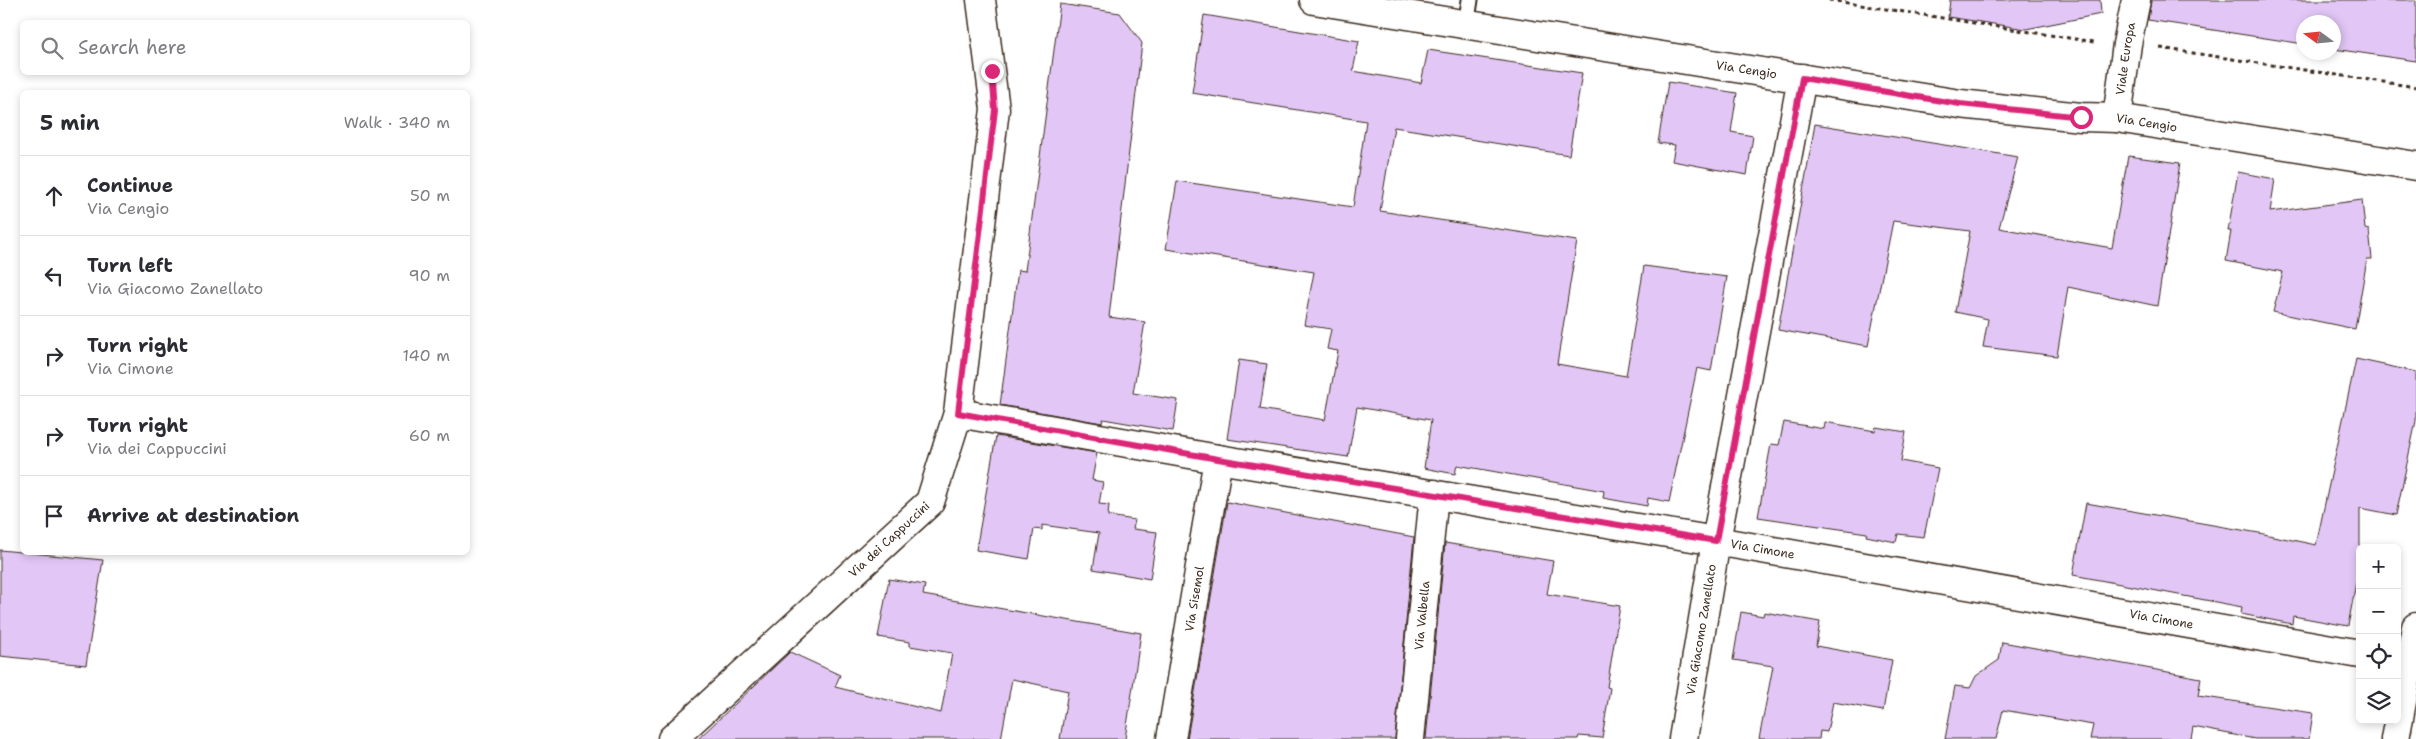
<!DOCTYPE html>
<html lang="en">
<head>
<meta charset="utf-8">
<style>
	body { margin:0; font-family:"Shantell Sans",sans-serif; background:#f7f7f7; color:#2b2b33 }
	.controls { position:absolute; right:15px; bottom:15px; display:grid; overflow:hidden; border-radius:8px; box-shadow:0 2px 8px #0003 }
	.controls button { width:45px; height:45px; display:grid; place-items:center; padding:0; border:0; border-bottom:1px solid #e1e1e2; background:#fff; color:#2b2b33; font:25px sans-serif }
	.compass { position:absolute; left:2296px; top:15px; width:45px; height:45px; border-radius:50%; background:#fff; box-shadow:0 2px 8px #0003; rotate:285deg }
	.stop { position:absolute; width:15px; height:15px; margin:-11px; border:4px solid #db2777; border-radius:50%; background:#fff }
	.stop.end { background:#db2777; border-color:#fff; box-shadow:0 1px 5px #0008 }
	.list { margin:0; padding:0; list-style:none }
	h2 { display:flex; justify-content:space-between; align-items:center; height:65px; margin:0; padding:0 20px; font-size:21px }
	h2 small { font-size:16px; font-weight:400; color:#7c7c81 }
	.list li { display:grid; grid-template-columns:32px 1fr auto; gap:15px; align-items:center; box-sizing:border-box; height:80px; padding:0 20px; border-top:1px solid #e1e1e2 }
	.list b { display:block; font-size:19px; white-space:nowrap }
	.list p { margin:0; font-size:16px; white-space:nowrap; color:#7c7c81 }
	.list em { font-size:16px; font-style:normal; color:#7c7c81 }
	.icon { flex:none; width:28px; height:28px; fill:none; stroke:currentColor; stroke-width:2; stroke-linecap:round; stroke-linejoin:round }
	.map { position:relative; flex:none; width:2416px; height:739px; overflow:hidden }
	.search { position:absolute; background:#fff; box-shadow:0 2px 8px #0003; left:20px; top:20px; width:450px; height:55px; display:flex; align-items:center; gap:12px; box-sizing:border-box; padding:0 18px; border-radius:8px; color:#7c7c81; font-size:19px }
	.panel { position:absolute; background:#fff; box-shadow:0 2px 8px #0003; left:20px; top:90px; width:450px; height:465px; border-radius:8px }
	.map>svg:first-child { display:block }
	.building { fill:#e2c7f6; stroke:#3b2a1e }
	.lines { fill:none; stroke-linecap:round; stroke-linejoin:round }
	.lane-casing { stroke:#3b2a1e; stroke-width:19 }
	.street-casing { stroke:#3b2a1e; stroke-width:31 }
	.secondary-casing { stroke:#3b2a1e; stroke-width:31 }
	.path { stroke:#3b2a1e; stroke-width:3; stroke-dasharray:4 4; stroke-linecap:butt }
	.lane { stroke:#fff; stroke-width:15 }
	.street { stroke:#fff; stroke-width:28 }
	.secondary { stroke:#fff; stroke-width:28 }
	.route { stroke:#db2777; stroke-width:6 }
	.labels { text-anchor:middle; stroke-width:4; stroke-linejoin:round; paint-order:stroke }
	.street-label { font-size:12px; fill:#3b2a1e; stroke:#fff }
</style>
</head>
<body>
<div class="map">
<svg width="2416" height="739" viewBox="0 0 2416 739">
	<rect width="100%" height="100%" fill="#fff"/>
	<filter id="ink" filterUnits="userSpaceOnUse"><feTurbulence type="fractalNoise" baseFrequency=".02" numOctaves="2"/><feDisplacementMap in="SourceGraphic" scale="10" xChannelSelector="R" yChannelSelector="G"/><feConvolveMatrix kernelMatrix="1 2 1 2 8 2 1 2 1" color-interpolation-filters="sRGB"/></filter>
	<g filter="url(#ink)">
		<path class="building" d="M1950,0H2100L2101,14L2026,29L1948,17Z
			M2151,0H2416V61L2334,49V22H2304V44L2148,20Z
			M1060,4L1120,13L1142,43L1109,317L1145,322L1133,393L1178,400L1173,431L1103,419L1102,423L1000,405L1018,270L1025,271Z
			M1204,15L1359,41L1353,71L1421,83L1428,50L1582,73L1569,155L1394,127L1380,211L1577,241L1557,364L1626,376L1644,266L1727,277L1711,371L1697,368L1669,502L1648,498L1647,506L1603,498L1604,491L1457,465L1455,474L1424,468L1431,420L1357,407L1348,457L1227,439L1239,360L1267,364L1260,409L1325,420L1338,351L1327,349L1331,329L1304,325L1314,272L1166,249L1177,181L1353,207L1366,121L1192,93Z
			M1668,82L1737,93L1731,132L1753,136L1747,175L1672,161L1675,145L1658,143Z
			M1815,124L2018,157L1999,228L2112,248L2128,156L2180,163L2157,306L2068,287L2057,356L1983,347L1988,319L1955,312L1970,231L1893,221L1868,346L1778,330Z
			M2238,172L2275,179L2270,212L2362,200L2365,229L2369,230L2372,259H2367L2355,329L2273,312L2283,272L2226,261L2231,231H2228Z
			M2356,359L2416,372V421L2396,515L2360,508V561L2348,626L2293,616L2292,624L2241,614L2242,607L2073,575L2086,503L2259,533L2316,545Z
			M1784,422L1824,429L1825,422L1875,431L1876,427L1906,432L1901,461L1938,468L1924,537L1898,534L1896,542L1866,536L1867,533L1758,517L1771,444L1779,445Z
			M996,436L1097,453L1092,480L1103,482L1099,504L1109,505L1108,516L1135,520L1133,529L1157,532L1150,579L1093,569L1099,533L1042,525V530L1034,529L1029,559L976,550Z
			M1227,502L1414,537L1395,739H1187Z
			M1445,543L1553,561L1547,594L1620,606L1607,687L1610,688L1602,738L1579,736L1578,739H1426Z
			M0,550L103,560L86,665L0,656Z
			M889,579L925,585L923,595L1141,633L1125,739H1060L1068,691L1012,679L1001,739H698L790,652L840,675L835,687L941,713L952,653L910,646V642L878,637Z
			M1741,612L1763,616L1764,612L1820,622L1816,646L1892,660L1883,711L1833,702L1827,732L1820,731L1819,739H1759L1773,666L1733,660Z
			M2002,642L2201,678L2198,696L2313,713L2309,739H2255L2193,727L2191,739H2090L2093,725L2003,710L1996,739H1945L1955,686L1970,688L1976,676L1999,660Z"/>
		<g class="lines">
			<g class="lane-casing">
				<path id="lane" d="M1466,26L1470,0"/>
			</g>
			<g class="street-casing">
				<g id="street">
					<path id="s1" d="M1314,0L1960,104L2081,117L2117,118L2416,166"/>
					<path id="s2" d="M2117,118L2127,44L2136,0"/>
					<path id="s3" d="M958,413L1218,459L1716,541L2360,654"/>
					<path id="s4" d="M672,739L930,502L958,413L995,109L981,0"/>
					<path id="s5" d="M1171,739L1218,459"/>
					<path id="s6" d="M1410,739L1434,494"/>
					<path id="s7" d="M1683,739L1716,541L1802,78"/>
				</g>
			</g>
			<g class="secondary-casing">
				<path id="secondary" d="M2395,739L2416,627"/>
			</g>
			<path class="path" d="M1829,0L2094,42
				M2160,48L2416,87"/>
			<use href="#lane" class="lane"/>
			<use href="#street" class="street"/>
			<use href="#secondary" class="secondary"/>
		</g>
	</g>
	<g class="lines" filter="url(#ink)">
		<path class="route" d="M992,71L995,110L958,413L1218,459L1716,541L1802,78L1960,104L2081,117"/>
	</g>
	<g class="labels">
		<g class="street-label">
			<text dy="4" stroke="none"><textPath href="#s2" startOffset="60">Viale Europa</textPath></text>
			<text dy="4" stroke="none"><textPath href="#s1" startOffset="438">Via Cengio</textPath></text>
			<text dy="4" stroke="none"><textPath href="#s1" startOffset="842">Via Cengio</textPath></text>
			<text dy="4" stroke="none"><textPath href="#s4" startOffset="295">Via dei Cappuccini</textPath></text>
			<text dy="4" stroke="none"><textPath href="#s3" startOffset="816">Via Cimone</textPath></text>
			<text dy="4" stroke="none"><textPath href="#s5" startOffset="142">Via Sisemol</textPath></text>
			<text dy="4" stroke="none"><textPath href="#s6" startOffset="124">Via Valbella</textPath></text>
			<text dy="4" stroke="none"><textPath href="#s3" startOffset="1221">Via Cimone</textPath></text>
			<text dy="4" stroke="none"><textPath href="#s7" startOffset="111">Via Giacomo Zanellato</textPath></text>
		</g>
	</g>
</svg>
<div class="controls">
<button>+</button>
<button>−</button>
<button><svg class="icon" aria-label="locate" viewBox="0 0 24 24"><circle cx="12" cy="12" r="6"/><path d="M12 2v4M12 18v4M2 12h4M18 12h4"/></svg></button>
<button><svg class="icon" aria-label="layers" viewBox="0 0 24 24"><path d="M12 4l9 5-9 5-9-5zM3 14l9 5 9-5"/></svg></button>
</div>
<svg class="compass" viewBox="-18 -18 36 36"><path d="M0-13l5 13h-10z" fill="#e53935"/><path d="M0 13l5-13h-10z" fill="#7c7c81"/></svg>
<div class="stop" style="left:2081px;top:117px"></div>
<div class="stop end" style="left:992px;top:71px"></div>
<div class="search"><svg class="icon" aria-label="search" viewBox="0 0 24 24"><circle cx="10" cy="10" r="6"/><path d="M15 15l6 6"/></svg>Search here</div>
<section class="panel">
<h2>5 min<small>Walk · 340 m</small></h2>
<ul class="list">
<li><svg class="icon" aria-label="ahead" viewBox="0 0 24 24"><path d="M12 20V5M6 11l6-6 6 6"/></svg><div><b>Continue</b><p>Via Cengio</p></div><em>50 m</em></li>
<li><svg class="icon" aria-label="left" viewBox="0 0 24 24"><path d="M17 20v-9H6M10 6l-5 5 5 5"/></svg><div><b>Turn left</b><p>Via Giacomo Zanellato</p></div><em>90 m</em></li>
<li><svg class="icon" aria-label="right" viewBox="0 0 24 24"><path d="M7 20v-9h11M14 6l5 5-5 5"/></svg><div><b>Turn right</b><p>Via Cimone</p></div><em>140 m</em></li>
<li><svg class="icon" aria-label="right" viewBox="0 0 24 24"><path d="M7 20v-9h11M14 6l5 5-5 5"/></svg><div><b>Turn right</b><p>Via dei Cappuccini</p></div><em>60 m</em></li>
<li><svg class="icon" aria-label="arrive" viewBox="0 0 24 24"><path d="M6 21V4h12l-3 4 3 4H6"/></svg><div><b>Arrive at destination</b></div></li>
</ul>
</section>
</div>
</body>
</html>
